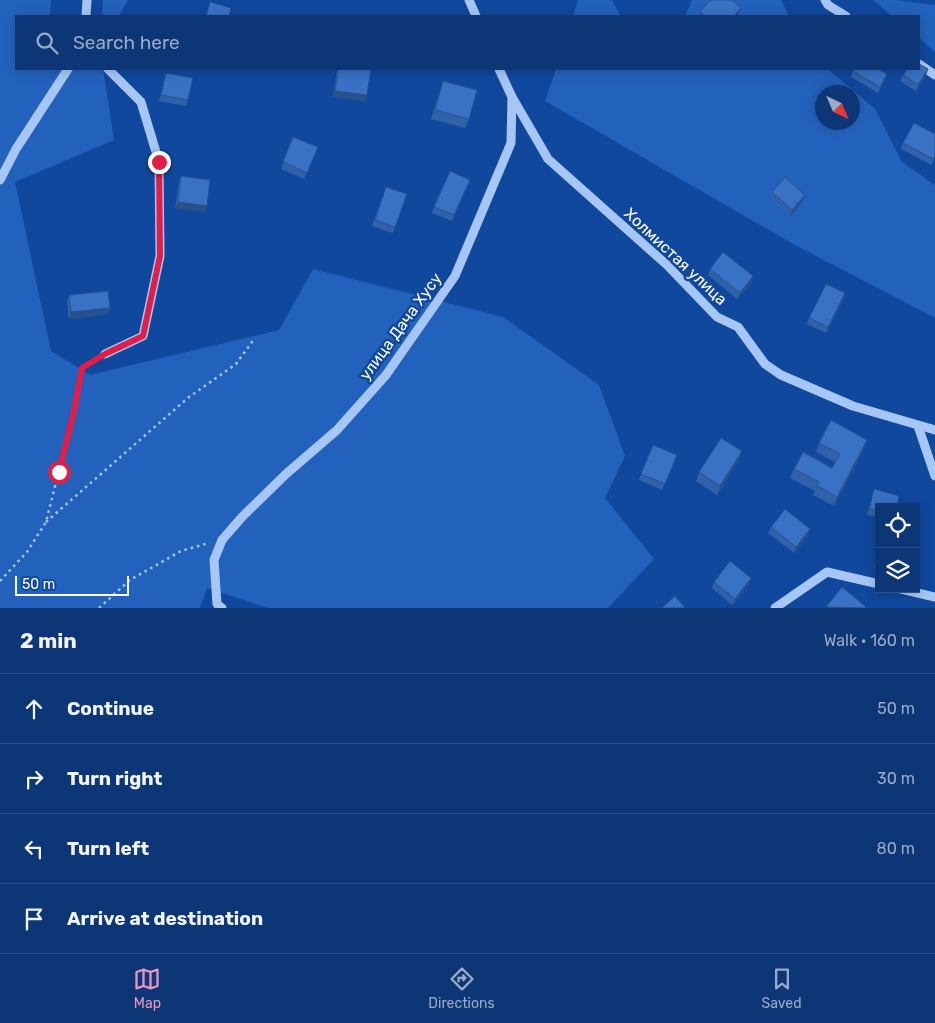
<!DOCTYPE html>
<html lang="en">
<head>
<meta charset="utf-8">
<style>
	body { margin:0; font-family:Rubik,sans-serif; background:#153e7b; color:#f1f3f6 }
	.controls { position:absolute; right:15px; bottom:15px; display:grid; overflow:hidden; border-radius:0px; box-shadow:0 2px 12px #0003 }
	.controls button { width:45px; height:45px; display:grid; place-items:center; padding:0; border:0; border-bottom:1px solid #2c5088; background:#0c3676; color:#f1f3f6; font:25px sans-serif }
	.compass { position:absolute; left:815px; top:85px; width:45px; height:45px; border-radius:50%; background:#0c3676; box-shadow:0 2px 12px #0003; rotate:136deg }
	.scale { position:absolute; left:15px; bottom:12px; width:114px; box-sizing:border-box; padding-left:5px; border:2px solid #fff; border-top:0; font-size:14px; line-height:18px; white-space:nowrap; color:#fff; -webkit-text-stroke:4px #10489e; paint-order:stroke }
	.stop { position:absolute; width:15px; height:15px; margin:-11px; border:4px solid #e11d48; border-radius:50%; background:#fff }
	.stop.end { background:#e11d48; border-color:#fff; box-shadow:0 1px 5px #0008 }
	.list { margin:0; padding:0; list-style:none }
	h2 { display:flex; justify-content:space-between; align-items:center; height:65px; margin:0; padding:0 20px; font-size:21px }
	h2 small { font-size:16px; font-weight:400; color:#9aabc5 }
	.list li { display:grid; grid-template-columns:32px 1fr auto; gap:15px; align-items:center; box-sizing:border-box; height:70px; padding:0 20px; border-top:1px solid #2c5088 }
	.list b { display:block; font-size:19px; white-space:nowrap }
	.list em { font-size:16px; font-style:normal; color:#9aabc5 }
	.icon { flex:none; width:28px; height:28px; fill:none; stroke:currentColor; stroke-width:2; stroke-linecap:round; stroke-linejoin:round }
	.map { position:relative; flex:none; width:935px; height:608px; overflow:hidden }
	.search { position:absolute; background:#0c3676; box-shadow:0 2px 12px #0003; left:15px; right:15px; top:15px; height:55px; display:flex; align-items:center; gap:12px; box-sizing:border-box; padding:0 18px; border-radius:0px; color:#9aabc5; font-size:19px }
	.sheet { height:345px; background:#0c3676 }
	nav { display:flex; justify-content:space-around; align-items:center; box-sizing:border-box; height:70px; border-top:1px solid #2c5088; background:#0c3676; font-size:14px; color:#9aabc5 }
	nav a { display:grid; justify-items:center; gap:2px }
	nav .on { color:#e797bd }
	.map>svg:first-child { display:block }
	.green { fill:#2362bc; fill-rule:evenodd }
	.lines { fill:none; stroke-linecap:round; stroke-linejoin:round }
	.path { stroke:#a6c7f5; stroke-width:2.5; stroke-dasharray:2.5 4; stroke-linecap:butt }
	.minor { stroke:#a6c7f5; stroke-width:9 }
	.wall { fill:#3162a9 }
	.shaded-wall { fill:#28508a }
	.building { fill:#3972c5; stroke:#28508a }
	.route { stroke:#e11d48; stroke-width:6 }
	.labels { text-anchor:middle; stroke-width:5; stroke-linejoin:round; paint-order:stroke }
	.street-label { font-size:16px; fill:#fff; stroke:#10489e }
</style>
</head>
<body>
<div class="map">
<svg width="935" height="608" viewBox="0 0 935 608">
	<rect width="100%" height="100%" fill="#10489e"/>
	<path class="green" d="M0,0H51L50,16H16V69H103L114,140L15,182L51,351L90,375L279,330L313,269L503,317L599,385L625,456L605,498L654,559L608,608H268L207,588L200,608H0Z
		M103,0H128L119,16H102Z
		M578,0H612L620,15L624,16H573Z
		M692,0H781L789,16H685Z
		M873,0H896L935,5V52L919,38V16H892Z
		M556,69H828L875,109L902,162L935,185V318L795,245L545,101ZM822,92H852V122H822Z"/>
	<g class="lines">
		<path class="path" d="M46,522L189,397L236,364L255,338
			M0,581L27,552L46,522L74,411L82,368L95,360
			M99,608L130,580L181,551L209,543"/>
		<path class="minor" d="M469,0L476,16
			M825,0L828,5L846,16
			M86,16L87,0
			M919,64L935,75
			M499,69L512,97L548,159L667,265L717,317L738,327L765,364L781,375L853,406L935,430
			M0,180L16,149L68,69
			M105,354L143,336L160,256L159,162L141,102L108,69
			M918,426L935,476
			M901,589L935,597
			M222,608L217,604L214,560L222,540L242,517L286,474L337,430L386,375L455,276L511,143L512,97
			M775,608L827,572L879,584"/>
	</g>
	<path class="wall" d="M700,12L738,16H699Z
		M337,69H371L367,95L365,101L333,97Z
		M853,71L885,80L878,93L851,77Z
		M166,73L188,100L186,106L159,101L164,79Z
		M903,75L926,76L916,91L900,81Z
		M443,81L469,119L465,128L431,119Z
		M935,134V157L931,165L901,149L903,143Z
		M293,137L318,147L304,179L281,169Z
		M181,176L205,212L175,208L179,182Z
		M470,180L452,221L432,213L434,207Z
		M386,187L407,194L393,233L372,226Z
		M772,192L803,201L790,216L770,198Z
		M710,269L753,276L751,283L737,299L708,275Z
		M69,295L108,314L69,319L67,301Z
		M843,300L826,333L807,324L809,318Z
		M819,443L864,449L834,506L813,495L815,491L790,478L794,469L832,468L835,462L816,452Z
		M742,451L739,460L717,495L696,481L699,472Z
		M675,461L662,490L639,480L641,474Z
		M874,489L879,507V518L867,515Z
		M771,527L808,536L794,553L768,533Z
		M879,549V568L874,567Z
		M751,578L749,585L732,605L712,588L714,582Z"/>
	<path class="shaded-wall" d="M741,8L738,16H734Z
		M928,69L926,76L916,91L918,85Z
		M887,74L885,80L878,93L880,87Z
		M335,91L367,95L365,101L333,97Z
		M805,195L803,201L790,216L792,210Z
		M178,202L207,206L205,212L175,208Z
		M753,276L751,283L737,299L740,293Z
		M845,293L843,300L826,333L828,327Z
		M110,308L108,314L69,319L71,312Z
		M867,440L864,449L834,506L837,497Z
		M742,451L739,460L717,495L720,486Z
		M810,529L808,536L794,553L796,547Z
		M751,578L749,585L732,605L735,599Z"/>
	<path class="building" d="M710,0H732L741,8L734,16H705L700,12Z
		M210,2L231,8L229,16H206Z
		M919,64L928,69L918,85L903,75L907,69H919Z
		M338,69H371L367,95L335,91Z
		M855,69H878L887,74L880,87L853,71Z
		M166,73L193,78L188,100L161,95Z
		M443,81L477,90L469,119L435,110Z
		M914,123L935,134V155L933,159L903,143Z
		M293,137L318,147L307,173L283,162Z
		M450,171L470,180L454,215L434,207Z
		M181,176L210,180L207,206L178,202Z
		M785,177L805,195L792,210L772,192Z
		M386,187L407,194L395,227L375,220Z
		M723,252L753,276L740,293L710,269Z
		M826,284L845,293L828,327L809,318Z
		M108,291L110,308L71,312L69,295Z
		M831,420L867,440L837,497L817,486L819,482L794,469L803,452L832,468L840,454L819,443Z
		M721,438L742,451L720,486L699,472Z
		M653,445L677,455L665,484L641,474Z
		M874,489L899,496L897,507H879V511L869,509Z
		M785,509L810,529L796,547L771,527Z
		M879,550V561H876Z
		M730,561L751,578L735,599L714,582Z
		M842,587L866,607L865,608L826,607Z
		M675,596L685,608H662Z"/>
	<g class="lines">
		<path class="route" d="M59,472L74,411L82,368L105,354L143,336L160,256L159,162"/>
	</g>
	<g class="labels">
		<g class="street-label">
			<text transform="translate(676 256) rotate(43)" y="6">Холмистая улица</text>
			<text transform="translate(400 326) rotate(-54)" y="6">улица Дача Хусу</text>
		</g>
	</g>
</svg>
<div class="controls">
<button><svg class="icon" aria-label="locate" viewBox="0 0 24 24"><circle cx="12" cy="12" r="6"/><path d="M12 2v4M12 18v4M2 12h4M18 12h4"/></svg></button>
<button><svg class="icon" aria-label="layers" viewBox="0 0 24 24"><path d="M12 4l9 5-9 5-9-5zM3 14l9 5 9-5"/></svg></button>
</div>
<svg class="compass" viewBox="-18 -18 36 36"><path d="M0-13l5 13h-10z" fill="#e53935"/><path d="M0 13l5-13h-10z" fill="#9aabc5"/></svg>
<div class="scale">50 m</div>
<div class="stop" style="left:59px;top:472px"></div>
<div class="stop end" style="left:159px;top:162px"></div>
<div class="search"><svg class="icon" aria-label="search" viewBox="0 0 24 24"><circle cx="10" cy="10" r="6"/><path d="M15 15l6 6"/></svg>Search here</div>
</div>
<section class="sheet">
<h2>2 min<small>Walk · 160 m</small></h2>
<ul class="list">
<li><svg class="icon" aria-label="ahead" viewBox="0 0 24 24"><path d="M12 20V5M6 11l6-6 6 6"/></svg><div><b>Continue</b></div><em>50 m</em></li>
<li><svg class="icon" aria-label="right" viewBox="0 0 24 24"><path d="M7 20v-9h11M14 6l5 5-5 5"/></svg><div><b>Turn right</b></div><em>30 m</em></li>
<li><svg class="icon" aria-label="left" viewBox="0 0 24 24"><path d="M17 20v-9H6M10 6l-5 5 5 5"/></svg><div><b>Turn left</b></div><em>80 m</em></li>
<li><svg class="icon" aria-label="arrive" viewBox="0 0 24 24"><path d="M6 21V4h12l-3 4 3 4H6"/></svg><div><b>Arrive at destination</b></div></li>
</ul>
</section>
<nav>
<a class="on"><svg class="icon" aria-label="map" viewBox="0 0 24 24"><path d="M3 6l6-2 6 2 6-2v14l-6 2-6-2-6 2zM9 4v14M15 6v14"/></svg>Map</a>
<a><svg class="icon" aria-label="directions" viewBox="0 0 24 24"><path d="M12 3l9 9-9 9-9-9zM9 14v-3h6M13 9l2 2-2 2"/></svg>Directions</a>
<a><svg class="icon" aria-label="saved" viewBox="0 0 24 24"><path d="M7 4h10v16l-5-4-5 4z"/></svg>Saved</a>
</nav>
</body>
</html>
